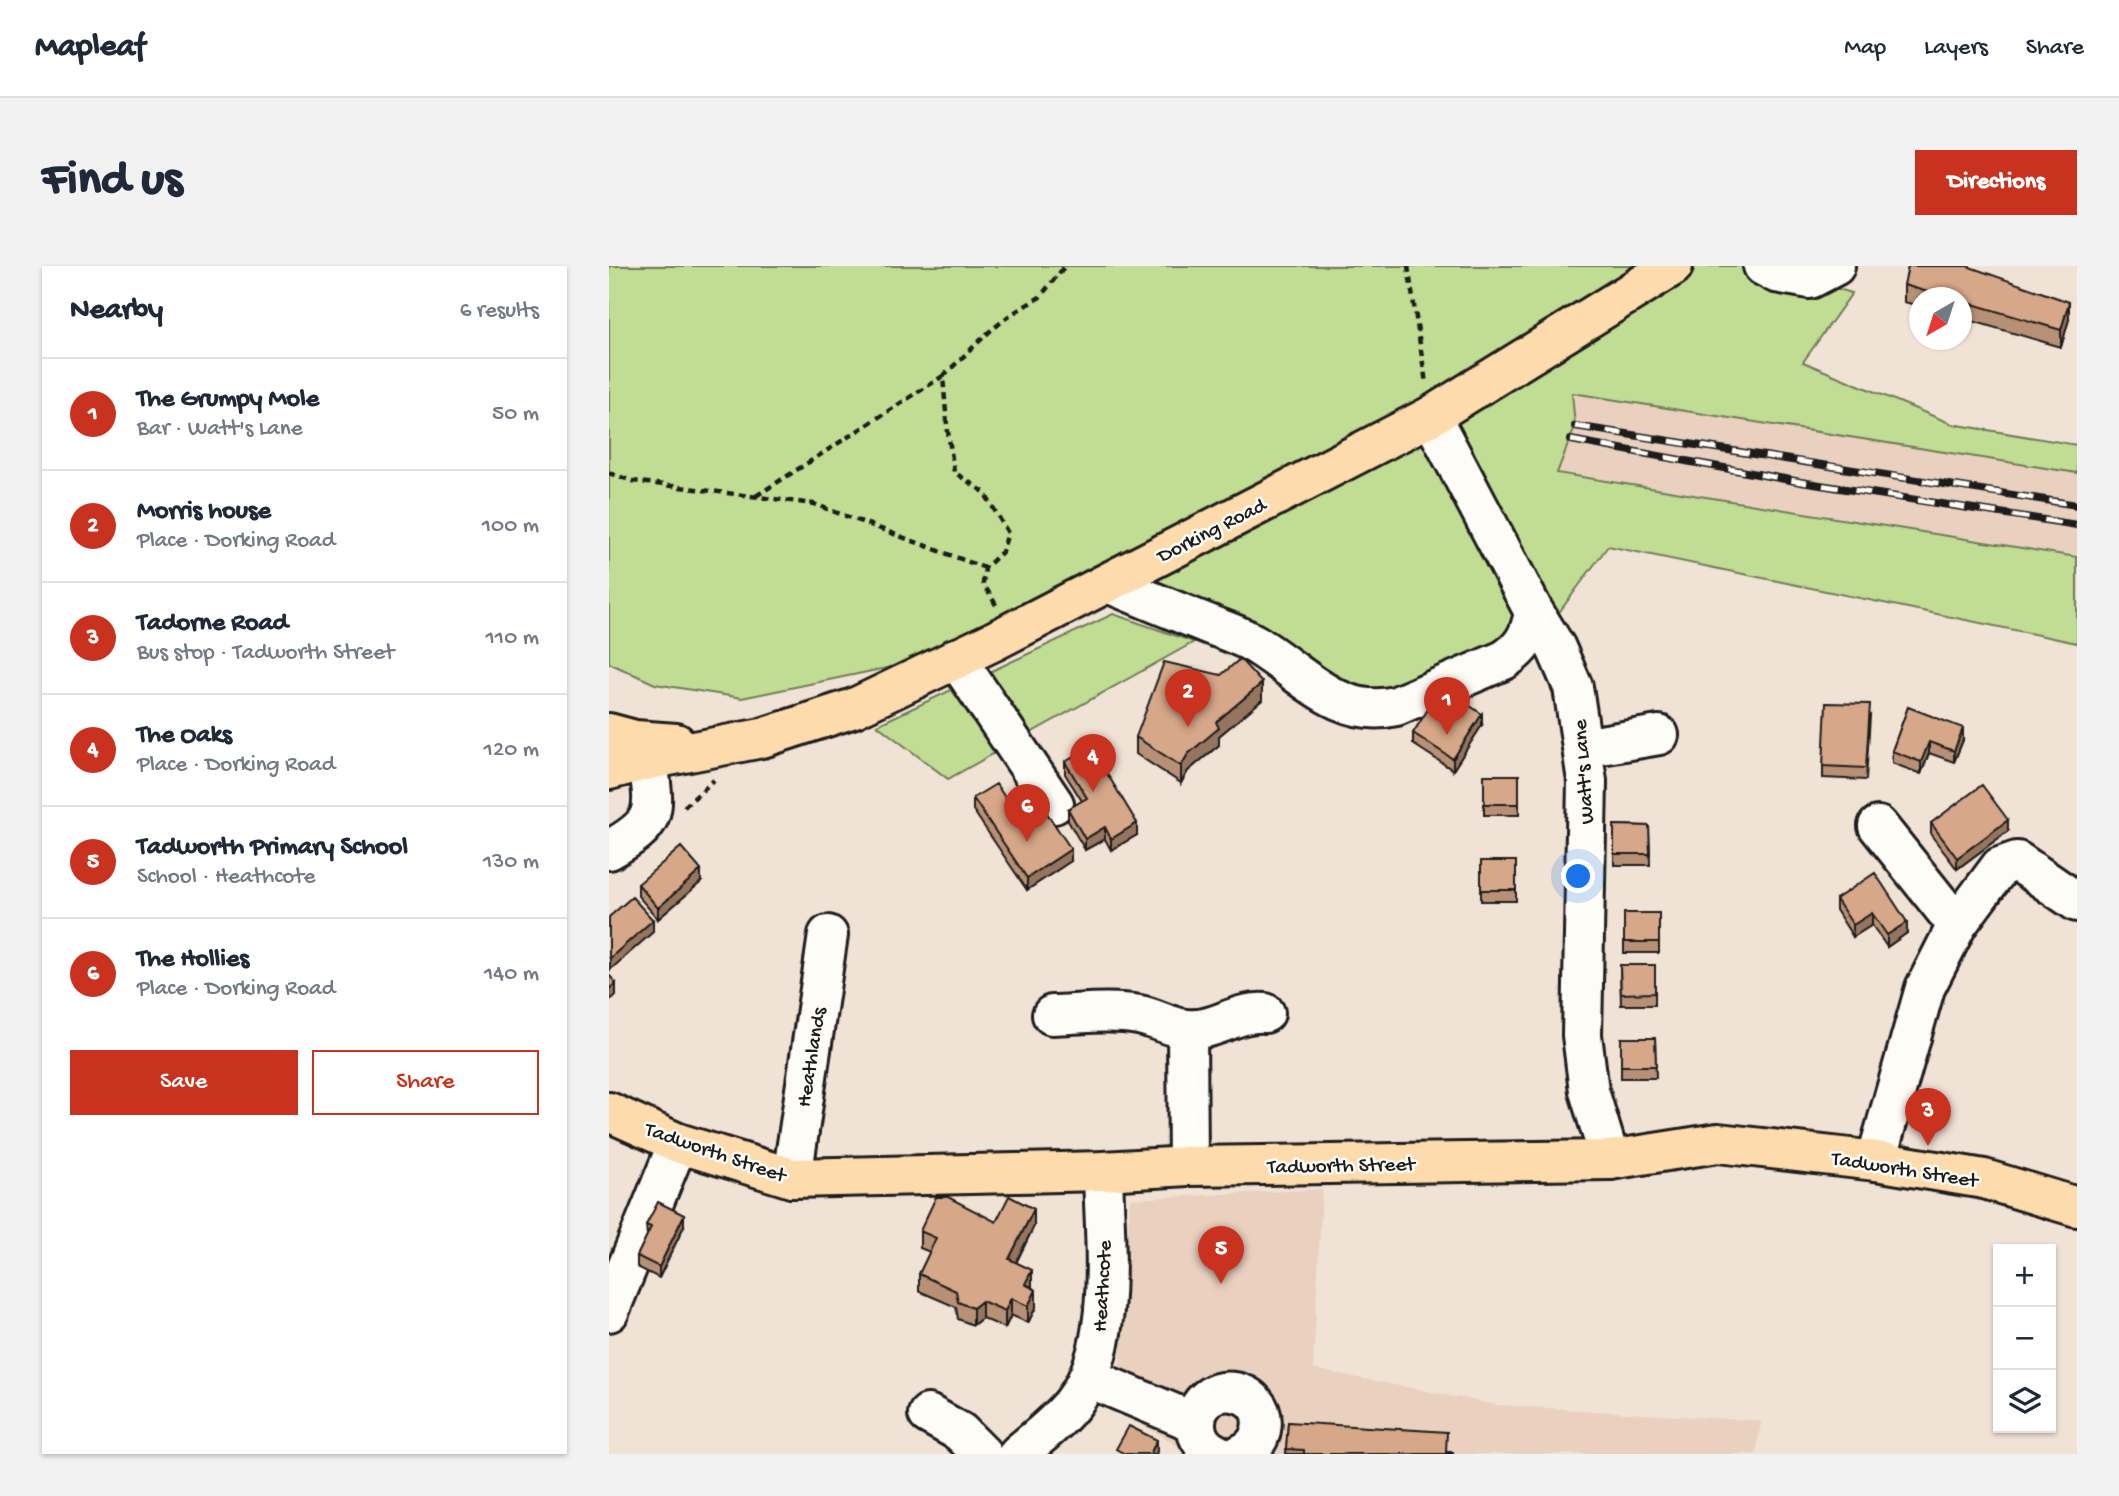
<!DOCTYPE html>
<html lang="en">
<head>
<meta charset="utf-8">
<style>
	body { margin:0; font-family:"Gochi Hand",sans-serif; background:#f2f2f3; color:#1f2937 }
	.controls { position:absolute; right:21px; bottom:21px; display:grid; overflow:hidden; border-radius:0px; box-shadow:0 2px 5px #0004 }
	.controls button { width:63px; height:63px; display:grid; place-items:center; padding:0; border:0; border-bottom:2px solid #e0e1e3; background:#fff; color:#1f2937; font:35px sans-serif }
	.compass { position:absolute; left:1300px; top:21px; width:63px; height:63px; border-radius:50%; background:#fff; box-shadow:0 2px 5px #0004; rotate:219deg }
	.you { position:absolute; left:970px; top:611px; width:24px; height:24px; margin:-18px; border:5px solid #fff; border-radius:50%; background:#1a73e8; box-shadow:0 0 0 10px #1a73e833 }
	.badge { display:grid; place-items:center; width:46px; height:46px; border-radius:50%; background:#c8321e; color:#fff; font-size:23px; font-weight:700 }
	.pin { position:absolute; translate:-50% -58px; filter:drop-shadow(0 2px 4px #0008) }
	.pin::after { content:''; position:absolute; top:37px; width:24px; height:21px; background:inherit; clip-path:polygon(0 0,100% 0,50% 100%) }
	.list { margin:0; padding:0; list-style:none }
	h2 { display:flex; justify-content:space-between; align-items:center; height:91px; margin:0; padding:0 28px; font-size:30px }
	h2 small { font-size:23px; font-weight:400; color:#747a83 }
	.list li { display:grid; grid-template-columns:46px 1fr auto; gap:21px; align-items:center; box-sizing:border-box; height:112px; padding:0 28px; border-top:2px solid #e0e1e3 }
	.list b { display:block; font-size:26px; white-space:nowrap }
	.list p { margin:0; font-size:23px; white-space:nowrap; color:#747a83 }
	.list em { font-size:23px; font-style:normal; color:#747a83 }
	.actions { display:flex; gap:14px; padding:21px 28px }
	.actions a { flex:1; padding:16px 0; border:2px solid #c8321e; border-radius:0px; text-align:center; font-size:24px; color:#c8321e }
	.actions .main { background:#c8321e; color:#fff }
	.icon { flex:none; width:38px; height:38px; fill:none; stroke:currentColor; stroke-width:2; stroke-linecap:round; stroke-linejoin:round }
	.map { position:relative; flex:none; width:1468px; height:1188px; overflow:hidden; border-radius:0px }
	header { display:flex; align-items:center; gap:42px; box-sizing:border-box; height:98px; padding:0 35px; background:#fff; border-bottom:2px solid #e0e1e3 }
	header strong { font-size:33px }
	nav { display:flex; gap:38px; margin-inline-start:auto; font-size:24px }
	.intro { display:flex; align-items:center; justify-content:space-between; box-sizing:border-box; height:168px; padding:0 42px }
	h1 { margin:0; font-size:49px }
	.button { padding:18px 32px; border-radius:0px; background:#c8321e; color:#fff; font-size:24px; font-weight:700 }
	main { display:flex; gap:42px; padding:0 42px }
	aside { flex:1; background:#fff; border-radius:0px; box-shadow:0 2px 5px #0004 }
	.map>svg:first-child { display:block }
	.built { fill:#e9d0bf }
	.green { fill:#c1dc93; stroke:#6e7c58; stroke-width:2 }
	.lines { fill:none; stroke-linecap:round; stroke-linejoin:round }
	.minor-casing { stroke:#1c1c1c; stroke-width:44 }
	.major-casing { stroke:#1c1c1c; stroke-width:44 }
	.path { stroke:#1c1c1c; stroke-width:4.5; stroke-dasharray:7 5; stroke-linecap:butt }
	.minor { stroke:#fdfcf7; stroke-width:38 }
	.major { stroke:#fedbac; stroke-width:38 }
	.rail-casing { stroke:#1c1c1c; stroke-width:8 }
	.rail { stroke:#fdfcf7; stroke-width:5; stroke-dasharray:16; stroke-linecap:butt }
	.wall { fill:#b89075; stroke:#1c1c1c; stroke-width:2 }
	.shaded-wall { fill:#96755f; stroke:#1c1c1c; stroke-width:2 }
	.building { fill:#d6a788; stroke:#1c1c1c; stroke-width:2 }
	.labels { text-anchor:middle; stroke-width:5; stroke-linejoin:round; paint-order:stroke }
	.street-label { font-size:21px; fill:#1c1c1c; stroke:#fdfcf7 }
</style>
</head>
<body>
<header>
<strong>Mapleaf</strong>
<nav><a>Map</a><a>Layers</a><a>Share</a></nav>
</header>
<div class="intro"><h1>Find us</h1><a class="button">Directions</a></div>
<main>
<aside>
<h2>Nearby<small>6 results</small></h2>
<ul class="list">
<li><span class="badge">1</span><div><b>The Grumpy Mole</b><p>Bar · Watt's Lane</p></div><em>50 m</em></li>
<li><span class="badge">2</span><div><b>Morris house</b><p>Place · Dorking Road</p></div><em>100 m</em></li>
<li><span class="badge">3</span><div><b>Tadorne Road</b><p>Bus stop · Tadworth Street</p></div><em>110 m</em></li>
<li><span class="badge">4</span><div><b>The Oaks</b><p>Place · Dorking Road</p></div><em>120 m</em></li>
<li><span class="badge">5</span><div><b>Tadworth Primary School</b><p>School · Heathcote</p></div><em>130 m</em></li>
<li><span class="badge">6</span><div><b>The Hollies</b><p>Place · Dorking Road</p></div><em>140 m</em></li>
</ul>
<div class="actions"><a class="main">Save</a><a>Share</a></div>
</aside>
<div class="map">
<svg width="1468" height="1188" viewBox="0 0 1468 1188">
	<rect width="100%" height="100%" fill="#f1e2d6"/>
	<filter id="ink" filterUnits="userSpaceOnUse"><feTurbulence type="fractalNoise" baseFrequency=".0143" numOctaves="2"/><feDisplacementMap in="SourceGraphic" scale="14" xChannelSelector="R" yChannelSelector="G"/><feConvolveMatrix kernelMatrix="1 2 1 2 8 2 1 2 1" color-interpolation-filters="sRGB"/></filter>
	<g filter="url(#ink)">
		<path class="built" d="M963,126L1468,207V291L947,207L966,160Z
			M713,923L704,1103L888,1139L1152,1155L1147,1188H577L561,1175L510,1146L509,1125L521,933Z"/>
		<path class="green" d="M0,0H1153L1243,27L1194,96L1343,158L1468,179V207L963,127L966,160L948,207L1468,291V377L999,280L946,352L922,361L787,440L499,317L287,400L133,432L46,418L0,397Z
			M504,348L585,376L339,513L268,459Z"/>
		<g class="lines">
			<g class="minor-casing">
				<path id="minor" d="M1154,0L1167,7L1201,13L1226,0
					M822,150L925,346L947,382L964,421L978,515L973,769L980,825L1001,894
					M499,317C532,331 566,345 599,358C614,364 630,369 644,377C691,404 728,454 787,440L895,394C914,382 921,369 925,346
					M347,392L445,538
					M974,482L1050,469
					M1269,560L1348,659
					M0,584C50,556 46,547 39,494
					M443,749C472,748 502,744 530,749C546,752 561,761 577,763C607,766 625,745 656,747
					M578,763L579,900
					M1267,895L1316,722L1348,659L1391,601L1408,595L1468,636
					M183,912L219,669
					M0,1046L69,877
					M480,1112L587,1157
					M319,1148L351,1166L373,1188
					M409,1188C428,1172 449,1156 464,1137C509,1080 495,974 494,905
					M608,1188C596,1183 587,1172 587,1158C587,1110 661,1118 652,1164C650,1175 642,1184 632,1188"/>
			</g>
			<g class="major-casing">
				<path id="major" d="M0,467L26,474L67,477
					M0,504L39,494L153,472L245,442L385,375L822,150L1064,0
					M0,846L69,877L183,912L494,905L579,900L1001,894L1109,877L1267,895L1375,913L1468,941"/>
			</g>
			<path class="path" d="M799,0L817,117
				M0,207L23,215L205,238L376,302
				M147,230L334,110
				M387,339L374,317L376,302L393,286L399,267L375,226L345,206L338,159L334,110L380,66L401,49L431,31L456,0
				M75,541L105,514"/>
			<use href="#minor" class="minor"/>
			<use href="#major" class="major"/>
			<g class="rail-casing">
				<path id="rail" d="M966,160L1468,239
					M962,174L1192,216L1468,259"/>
			</g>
			<use href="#rail" class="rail"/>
		</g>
		<path class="wall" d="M1295,19L1460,53L1452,81L1353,52V32H1311V40L1295,36Z
			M653,434L610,470V479L579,505L572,517L527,488V471Z
			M1299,441L1354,474L1345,496L1320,487L1312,508L1283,497V485Z
			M1261,450L1257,514L1214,512V500Z
			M873,459L844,504L804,478V467Z
			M456,496L528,569L502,584L496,573L476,584L459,555V543L473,535L456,508Z
			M875,509H910V549H875Z
			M364,532L406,546L462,595L418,624L364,544Z
			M1322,557L1399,565L1348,603L1322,569Z
			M1005,559L1040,560L1041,599H1005Z
			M872,595H907V635H872Z
			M92,616L49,653L29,630V618Z
			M1227,633L1298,656V667L1278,681L1263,659L1244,671L1227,644Z
			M1015,647H1050V687H1015Z
			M1011,699H1046V739H1012Z
			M1012,772H1046L1047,812H1012Z
			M387,956L425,960L407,997L427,1041L419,1057L402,1049L396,1062L373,1052L364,1059L349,1053L347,1041L310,1025V1008L321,986L311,982V965Z
			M37,959L75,960L50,1012L28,1001V990L38,970Z
			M679,1156L838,1186L844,1188H677Z"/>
		<path class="shaded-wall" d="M1460,36V53L1452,81V64Z
			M653,417V434L610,470V479L579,505L572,517V500L579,488L607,456Z
			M873,448V459L844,504V493Z
			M1354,462V474L1345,496V485Z
			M1320,476V487L1312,508V496Z
			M1399,554V565L1348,603V592Z
			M528,557V569L502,584V573Z
			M496,561V573L476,584V573Z
			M462,583V595L418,624V612Z
			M92,604V616L49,653V642Z
			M1263,647V659L1244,671V659Z
			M44,654V666L1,704V692Z
			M1298,656V667L1278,681V669Z
			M7,717V729L0,735V723Z
			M425,943V960L400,1010V993Z
			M75,949V960L50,1012V1001Z
			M423,1004V1021L416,1018Z
			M427,1024V1041L419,1057V1040Z
			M402,1032V1049L396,1062V1045Z
			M373,1035V1052L364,1059V1042Z
			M548,1174V1186L547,1188H541Z"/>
		<path class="building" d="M1299,0H1358L1460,36L1452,64L1353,35V32H1339L1295,19Z
			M631,393L653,417L607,456L610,462L579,488L572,500L527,471L555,396L612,409Z
			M833,421L873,448L844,493L804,467Z
			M1217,437L1261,438L1257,502L1214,500Z
			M1299,441L1354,462L1345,485L1320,476L1312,496L1283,485Z
			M482,481L528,557L502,573L496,561L476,573L459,543L478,532L456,496Z
			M875,509H910V538H875Z
			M387,518L406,546L427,531L462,583L418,612L364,532Z
			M1373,519L1399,554L1348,592L1322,557Z
			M1005,559L1040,560L1041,588H1005Z
			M72,581L92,604L49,642L29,618Z
			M872,595H907V624H872Z
			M1266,607L1298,656L1278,669L1263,647L1244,659L1227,633Z
			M23,631L44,654L1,692L0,691V651Z
			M1015,647H1050V676H1015Z
			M1011,699H1046V727L1012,728Z
			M0,709L7,717L0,723Z
			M1012,772H1046L1047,800H1012Z
			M400,930L425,943L400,993L423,1004L416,1018L427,1024L419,1040L402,1032L396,1045L373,1035L364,1042L349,1036L347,1025L310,1008L327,972L311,965L327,931H339L387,956Z
			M49,936L75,949L50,1001L28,990L42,961L37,959Z
			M679,1156L838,1166L837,1186H844V1188H695V1184L677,1183Z
			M520,1160L548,1174L541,1188H516L507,1183Z"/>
	</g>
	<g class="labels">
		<g class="street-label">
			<text transform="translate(602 263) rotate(-27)" y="7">Dorking Road</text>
			<text transform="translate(973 506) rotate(-94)" y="7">Watt's Lane</text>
			<text transform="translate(201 791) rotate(-81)" y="7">Heathlands</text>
			<text transform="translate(107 885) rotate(19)" y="7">Tadworth Street</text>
			<text transform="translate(732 898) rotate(-1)" y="7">Tadworth Street</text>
			<text transform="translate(1296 902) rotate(9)" y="7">Tadworth Street</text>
			<text transform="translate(492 1020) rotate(-87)" y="7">Heathcote</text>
		</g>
	</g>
</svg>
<div class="controls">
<button>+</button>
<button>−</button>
<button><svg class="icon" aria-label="layers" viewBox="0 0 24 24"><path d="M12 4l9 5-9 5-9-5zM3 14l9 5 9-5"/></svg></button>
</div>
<svg class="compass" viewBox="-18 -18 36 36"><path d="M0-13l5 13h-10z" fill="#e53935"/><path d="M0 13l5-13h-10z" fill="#747a83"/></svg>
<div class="you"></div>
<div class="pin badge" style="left:838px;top:469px">1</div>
<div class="pin badge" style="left:579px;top:461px">2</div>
<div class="pin badge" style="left:1319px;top:880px">3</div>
<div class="pin badge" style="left:484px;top:526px">4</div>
<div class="pin badge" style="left:612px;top:1018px">5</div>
<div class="pin badge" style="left:418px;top:576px">6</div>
</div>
</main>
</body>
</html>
